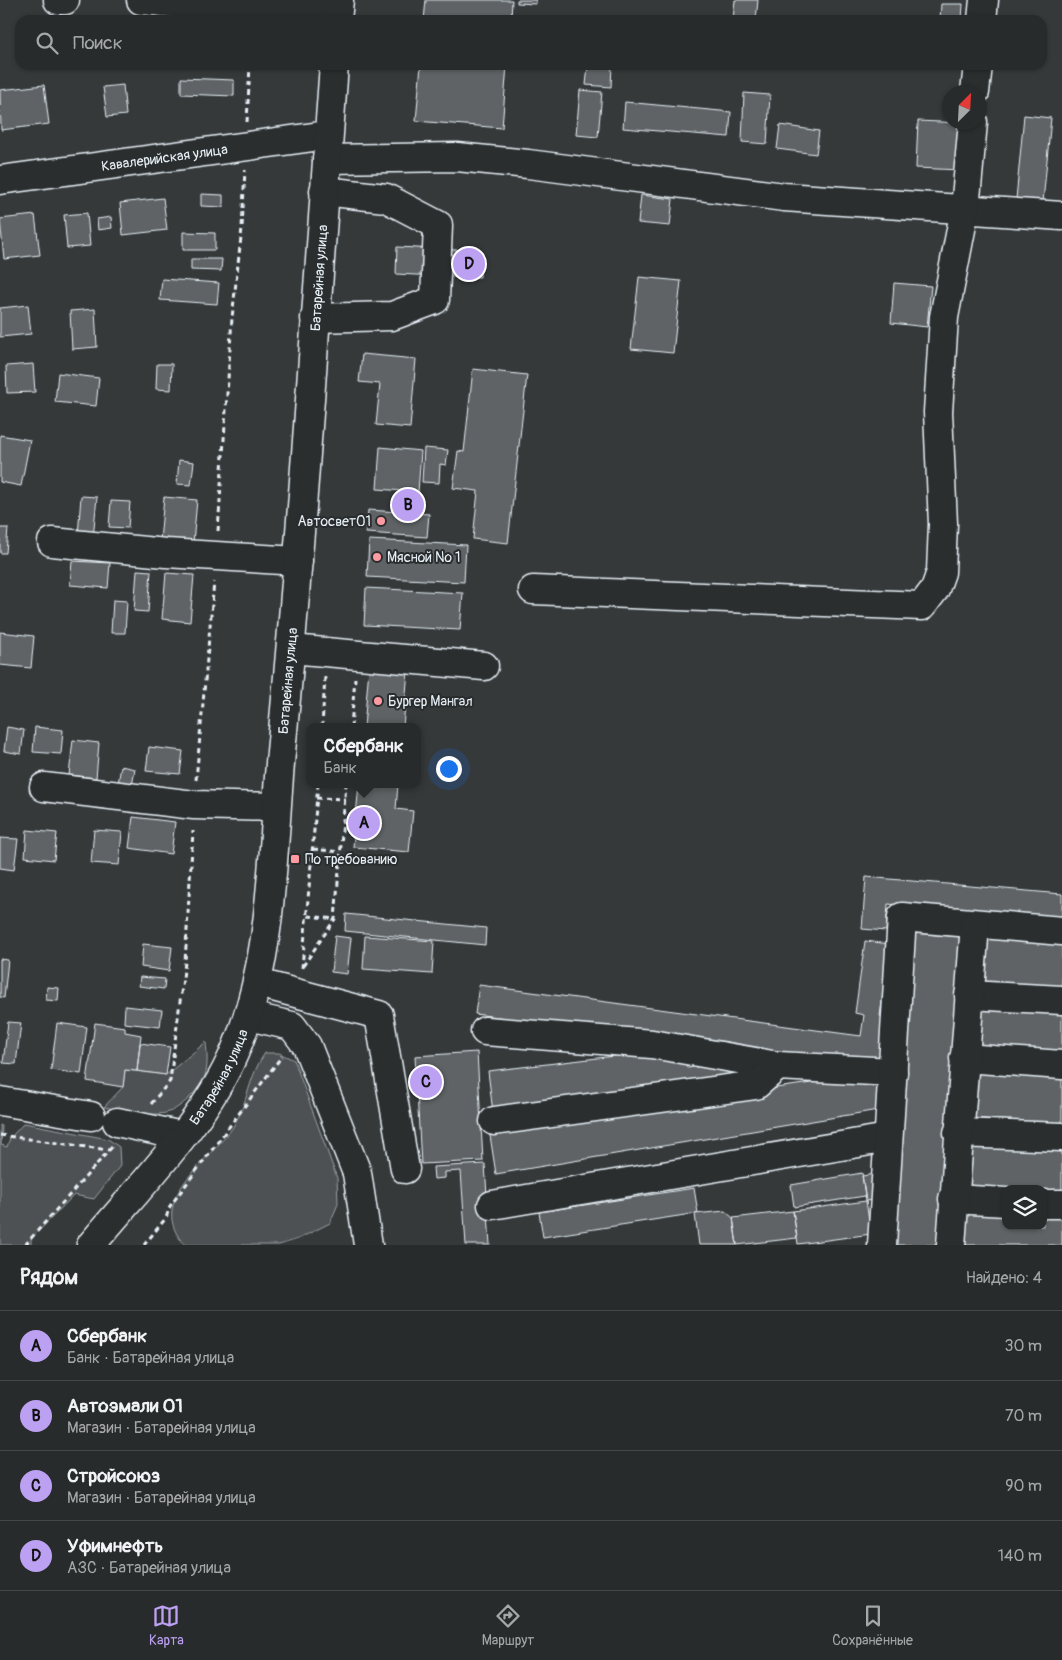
<!DOCTYPE html>
<html lang="ru">
<head>
<meta charset="utf-8">
<style>
	body { margin:0; font-family:Pangolin,sans-serif; background:#303334; color:#f1f3f6 }
	.controls { position:absolute; right:15px; bottom:15px; display:grid; overflow:hidden; border-radius:10px; box-shadow:0 1px 4px #0004 }
	.controls button { width:45px; height:45px; display:grid; place-items:center; padding:0; border:0; border-bottom:1px solid #444748; background:#282b2c; color:#f1f3f6; font:25px sans-serif }
	.compass { position:absolute; left:942px; top:85px; width:45px; height:45px; border-radius:50%; background:#282b2c; box-shadow:0 1px 4px #0004; rotate:24deg }
	.you { position:absolute; left:448px; top:768px; width:18px; height:18px; margin:-12px; border:4px solid #fff; border-radius:50%; background:#1a73e8; box-shadow:0 0 0 8px #1a73e833 }
	.badge { display:grid; place-items:center; width:32px; height:32px; border-radius:50%; background:#bca0f2; color:#111; font-size:16px; font-weight:700 }
	.pin { position:absolute; translate:-50% -50%; border:2px solid #fff; box-shadow:0 1px 5px #0006 }
	.popup { position:absolute; left:306px; top:723px; width:115px; height:65px; box-sizing:border-box; display:grid; place-content:center; border-radius:10px; background:#282b2c; filter:drop-shadow(0 1px 4px #0005); font-size:16px; white-space:nowrap; color:#a5a7a9 }
	.popup b { font-size:19px; color:#f1f3f6 }
	.popup::after { content:''; position:absolute; left:50%; top:100%; margin-left:-10px; border:10px solid transparent; border-top-color:#282b2c }
	.list { margin:0; padding:0; list-style:none }
	h2 { display:flex; justify-content:space-between; align-items:center; height:65px; margin:0; padding:0 20px; font-size:21px }
	h2 small { font-size:16px; font-weight:400; color:#a5a7a9 }
	.list li { display:grid; grid-template-columns:32px 1fr auto; gap:15px; align-items:center; box-sizing:border-box; height:70px; padding:0 20px; border-top:1px solid #444748 }
	.list b { display:block; font-size:19px; white-space:nowrap }
	.list p { margin:0; font-size:16px; white-space:nowrap; color:#a5a7a9 }
	.list em { font-size:16px; font-style:normal; color:#a5a7a9 }
	.icon { flex:none; width:28px; height:28px; fill:none; stroke:currentColor; stroke-width:2; stroke-linecap:round; stroke-linejoin:round }
	.map { position:relative; flex:none; width:1062px; height:1245px; overflow:hidden }
	.search { position:absolute; background:#282b2c; box-shadow:0 1px 4px #0004; left:15px; right:15px; top:15px; height:55px; display:flex; align-items:center; gap:12px; box-sizing:border-box; padding:0 18px; border-radius:15px; color:#a5a7a9; font-size:19px }
	.sheet { height:345px; background:#282b2c }
	nav { display:flex; justify-content:space-around; align-items:center; box-sizing:border-box; height:70px; border-top:1px solid #444748; background:#282b2c; font-size:14px; color:#a5a7a9 }
	nav a { display:grid; justify-items:center; gap:2px }
	nav .on { color:#bca0f2 }
	.map>svg:first-child { display:block }
	.green { fill:#4d5152; stroke:#9aa1a5 }
	.building { fill:#5f6365; stroke:#e8f1f8 }
	.lines { fill:none; stroke-linecap:round; stroke-linejoin:round }
	.minor-casing { stroke:#e8f1f8; stroke-width:31 }
	.major-casing { stroke:#e8f1f8; stroke-width:31 }
	.path { stroke:#e8f1f8; stroke-width:3; stroke-dasharray:5 4; stroke-linecap:butt }
	.minor { stroke:#2a2d2e; stroke-width:28 }
	.major { stroke:#2a2d2e; stroke-width:28 }
	.poi-dot { fill:#ff9aa2; stroke:#2a2d2e; stroke-width:2 }
	.labels { text-anchor:middle; stroke-width:4; stroke-linejoin:round; paint-order:stroke }
	.street-label { font-size:14px; fill:#e8f1f8; stroke:#2a2d2e }
	.poi-label { font-size:14px; fill:#e8f1f8; stroke:#2a2d2e; text-anchor:start }
</style>
</head>
<body>
<div class="map">
<svg width="1062" height="1245" viewBox="0 0 1062 1245">
	<rect width="100%" height="100%" fill="#35393a"/>
	<filter id="ink" filterUnits="userSpaceOnUse"><feTurbulence type="fractalNoise" baseFrequency=".02" numOctaves="2"/><feDisplacementMap in="SourceGraphic" scale="10" xChannelSelector="R" yChannelSelector="G"/><feConvolveMatrix kernelMatrix="1 2 1 2 8 2 1 2 1" color-interpolation-filters="sRGB"/></filter>
	<g filter="url(#ink)">
		<path class="green" d="M206,1042C207,1053 209,1069 203,1080C196,1093 180,1109 166,1113C146,1117 123,1110 104,1107L123,1087L125,1070L166,1075Z
			M265,1053H279L294,1060L337,1178L338,1204L330,1223L298,1239L279,1245H185C143,1200 212,1159 233,1127C248,1103 249,1075 265,1053Z
			M24,1123L108,1139L119,1147L120,1166L94,1199L74,1195L31,1239V1245H0V1125L2,1126L1,1145L7,1147L10,1138Z"/>
		<path class="building" d="M426,0H512L511,20H424Z
			M517,0H536V4L517,3Z
			M735,0H758L756,20L733,19Z
			M941,4H963L962,20H940Z
			M421,65H507L502,128L416,121Z
			M588,65H612L611,87L586,85Z
			M181,78L234,80V96L181,94Z
			M44,85L49,124L1,130L0,90Z
			M123,85L126,115L107,117L103,87Z
			M580,90L602,92L598,137L576,135Z
			M744,93L770,95L767,144L742,142Z
			M625,102L731,112L729,137L623,128Z
			M1024,115L1051,118L1043,202L1016,199Z
			M918,121L963,123L960,170L916,168Z
			M780,125L819,131L816,154L777,149Z
			M201,194L223,195V207L201,206Z
			M641,195L673,199L670,226L638,223Z
			M163,198L167,230L123,235L120,203Z
			M87,213L90,246L67,248L64,215Z
			M35,215L40,255L4,259L0,219Z
			M111,217L112,228L98,230L97,219Z
			M183,232L215,233V250H183Z
			M397,247L457,250L456,277L396,274Z
			M457,250L481,251L480,277H456Z
			M191,259H222L221,271L191,270Z
			M639,277L681,281L673,353L631,349Z
			M162,279L219,283L217,304L160,300Z
			M894,283L931,286L927,327L891,323Z
			M28,305L31,334L0,337V308Z
			M95,309L97,347L72,349L70,311Z
			M362,354L416,359L410,428L376,425L380,384L359,382Z
			M33,364L35,392L7,393L6,366Z
			M157,364H172L171,390L156,389Z
			M473,369L527,375L508,543L473,539L478,491L453,488L458,451L464,452Z
			M58,373L99,378L96,406L55,402Z
			M0,435L30,440L21,486L0,482Z
			M380,447L421,451L418,492L377,489Z
			M424,448L448,450L446,465L440,464L439,483L422,482Z
			M179,460L194,462L191,485L177,484Z
			M81,496L97,497L93,538L78,536Z
			M164,497L197,500L193,543L160,541Z
			M111,501L130,502L128,528L109,527Z
			M368,510L429,514L427,537L366,533Z
			M0,528H8L6,553H0Z
			M369,540L466,545L464,582L367,577Z
			M72,561L110,563L108,588L70,585Z
			M137,570L151,571L148,612L134,611Z
			M166,573L194,575L190,622L162,619Z
			M366,588L463,593L460,630L364,625Z
			M113,600L127,601L125,633H111Z
			M0,632L34,636L31,668L0,665Z
			M369,668L408,671L403,727H364Z
			M7,727L24,730L21,754L4,751Z
			M35,727L63,730L61,754L33,752Z
			M73,740L99,743L96,778L69,775Z
			M149,747L183,751L180,774L146,771Z
			M121,766L135,769L131,792L117,790Z
			M359,784H398L396,809L413,811L409,852L353,847Z
			M133,817L175,822L171,854L129,848Z
			M27,830L57,833L54,860L25,857Z
			M94,830L122,832L119,865L91,863Z
			M0,838L18,839L14,870L0,868Z
			M866,877L1062,894V920L888,904L886,931L862,929Z
			M346,914L486,928L485,945L345,931Z
			M913,933L963,937L940,1245H889Z
			M335,936L351,938L347,974L331,972Z
			M365,936L434,941L432,974L363,969Z
			M980,937L1062,941V991L977,987Z
			M865,941L890,944L880,1016L887,1017L880,1068L475,1014L479,985L861,1036L864,1015L855,1013Z
			M143,944L172,947L169,971L141,967Z
			M0,959L8,960L4,998L0,997Z
			M140,977L165,979L164,989L139,986Z
			M47,987L59,988L58,1001L46,1000Z
			M125,1006L162,1010L160,1027L124,1023Z
			M977,1006L1062,1011V1057L974,1053Z
			M8,1022L21,1023L16,1064L3,1063Z
			M57,1023L87,1027L81,1074L51,1070Z
			M95,1023L125,1027V1032L141,1035L137,1071L125,1070L123,1087L87,1081Z
			M140,1043L170,1047L166,1075L137,1071Z
			M665,1050L685,1053L687,1068L738,1062L741,1084L493,1113L488,1071Z
			M477,1052L483,1161L421,1164L415,1056Z
			M974,1069L1062,1075V1124L971,1118Z
			M881,1073L884,1109L496,1174L489,1129Z
			M968,1139L1062,1145V1193L1043,1192V1189L965,1188Z
			M485,1164L490,1245H466L461,1171L445,1172V1178L434,1179L433,1167Z
			M862,1173L865,1196L794,1207L791,1185Z
			M875,1174L879,1199L866,1201L862,1176Z
			M694,1188L698,1213L543,1237L539,1212Z
			M866,1201L871,1234L798,1244L793,1211Z
			M725,1211L733,1218L737,1245H699L695,1214Z
			M793,1211L797,1238L737,1245L733,1218Z
			M964,1211L1006,1213V1226H1043V1215L1062,1216V1245H962Z"/>
		<g class="lines">
			<g class="minor-casing">
				<g id="minor">
					<path d="M58,0H65"/>
					<path d="M141,0L195,5L338,2"/>
					<path d="M982,20L984,0"/>
					<path d="M975,92L978,65"/>
					<path d="M327,159L457,157L528,164L784,197L1062,216"/>
					<path id="s1" d="M0,180L328,135"/>
					<path d="M315,318L392,316L435,300L438,225L386,198L324,191"/>
					<path d="M52,542L166,553L298,561"/>
					<path d="M533,590L922,606L935,589L941,572L943,524L938,412L944,317L965,209L973,122"/>
					<path d="M291,649L484,666"/>
					<path d="M44,787L194,805L276,807"/>
					<path d="M258,983L379,1015L405,1169"/>
					<path d="M969,995L1062,1000"/>
					<path d="M249,1016L292,1026L307,1046L357,1173L368,1245"/>
					<path d="M485,1031L652,1044L778,1066L893,1072"/>
					<path d="M964,1058L1062,1065"/>
					<path d="M0,1101L91,1116"/>
					<path d="M494,1121L756,1085L778,1066"/>
					<path d="M117,1122L182,1136"/>
					<path d="M958,1133L1062,1137"/>
					<path d="M953,1199L1006,1202"/>
					<path d="M1043,1204H1062"/>
					<path d="M492,1205L888,1138"/>
					<path d="M882,1245L902,917L1062,931"/>
					<path d="M951,1245L975,924"/>
				</g>
			</g>
			<g class="major-casing">
				<g id="major">
					<path d="M337,20L339,0"/>
					<path id="s2" d="M91,1245C139,1187 206,1120 235,1051C274,960 272,850 281,752C303,523 317,294 334,65"/>
				</g>
			</g>
			<path class="path" d="M247,122L250,65
				M218,531L232,318L242,228L245,170
				M322,727L325,677
				M351,727L355,678
				M196,780L214,582
				M316,798L345,799
				M313,849L340,852
				M308,916L335,919
				M303,966L335,919L346,784
				M302,968L318,784
				M151,1104L170,1081L185,962L193,831
				M0,1135L109,1150
				M25,1245L112,1147
				M144,1245L166,1218L170,1206L282,1056"/>
			<use href="#minor" class="minor"/>
			<use href="#major" class="major"/>
		</g>
	</g>
	<g class="poi-dot">
		<circle cx="381" cy="521" r="5"/>
		<circle cx="377" cy="557" r="5"/>
		<circle cx="378" cy="701" r="5"/>
		<rect x="290" y="854" width="10" height="10" rx="2.5"/>
	</g>
	<g class="labels">
		<g class="street-label">
			<text dy="5" stroke="none"><textPath href="#s1" startOffset="166">Кавалерийская улица</textPath></text>
			<text dy="5" stroke="none"><textPath href="#s2" startOffset="1022">Батарейная улица</textPath></text>
			<text dy="5" stroke="none"><textPath href="#s2" startOffset="618">Батарейная улица</textPath></text>
			<text dy="5" stroke="none"><textPath href="#s2" startOffset="212">Батарейная улица</textPath></text>
		</g>
		<g class="poi-label">
			<text x="371" y="526" text-anchor="end">Автосвет01</text>
			<text x="387" y="562">Мясной № 1</text>
			<text x="388" y="706">Бургер Мангал</text>
			<text x="305" y="864">По требованию</text>
		</g>
	</g>
</svg>
<div class="controls">
<button><svg class="icon" aria-label="layers" viewBox="0 0 24 24"><path d="M12 4l9 5-9 5-9-5zM3 14l9 5 9-5"/></svg></button>
</div>
<svg class="compass" viewBox="-18 -18 36 36"><path d="M0-13l5 13h-10z" fill="#e53935"/><path d="M0 13l5-13h-10z" fill="#a5a7a9"/></svg>
<div class="you"></div>
<div class="pin badge" style="left:364px;top:823px">A</div>
<div class="popup"><b>Сбербанк</b>Банк</div>
<div class="pin badge" style="left:408px;top:505px">B</div>
<div class="pin badge" style="left:426px;top:1082px">C</div>
<div class="pin badge" style="left:469px;top:264px">D</div>
<div class="search"><svg class="icon" aria-label="search" viewBox="0 0 24 24"><circle cx="10" cy="10" r="6"/><path d="M15 15l6 6"/></svg>Поиск</div>
</div>
<section class="sheet">
<h2>Рядом<small>Найдено: 4</small></h2>
<ul class="list">
<li><span class="badge">A</span><div><b>Сбербанк</b><p>Банк · Батарейная улица</p></div><em>30 m</em></li>
<li><span class="badge">B</span><div><b>Автоэмали 01</b><p>Магазин · Батарейная улица</p></div><em>70 m</em></li>
<li><span class="badge">C</span><div><b>Стройсоюз</b><p>Магазин · Батарейная улица</p></div><em>90 m</em></li>
<li><span class="badge">D</span><div><b>Уфимнефть</b><p>АЗС · Батарейная улица</p></div><em>140 m</em></li>
</ul>
</section>
<nav>
<a class="on"><svg class="icon" aria-label="map" viewBox="0 0 24 24"><path d="M3 6l6-2 6 2 6-2v14l-6 2-6-2-6 2zM9 4v14M15 6v14"/></svg>Карта</a>
<a><svg class="icon" aria-label="directions" viewBox="0 0 24 24"><path d="M12 3l9 9-9 9-9-9zM9 14v-3h6M13 9l2 2-2 2"/></svg>Маршрут</a>
<a><svg class="icon" aria-label="saved" viewBox="0 0 24 24"><path d="M7 4h10v16l-5-4-5 4z"/></svg>Сохранённые</a>
</nav>
</body>
</html>
